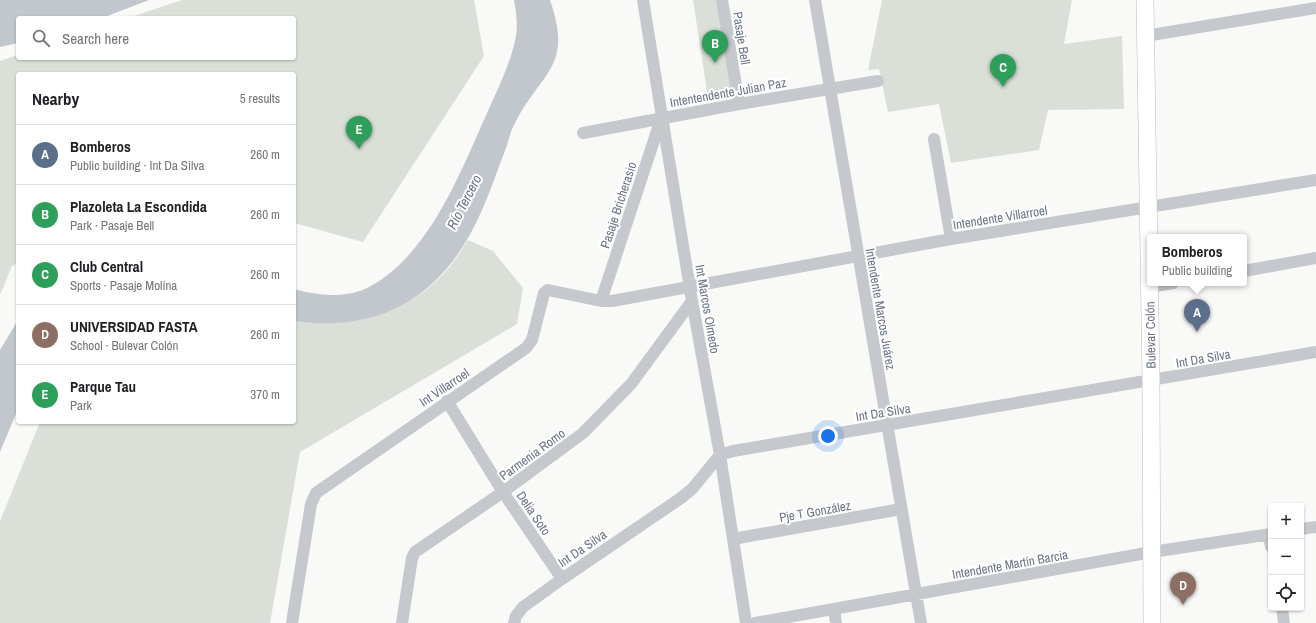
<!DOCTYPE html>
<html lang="en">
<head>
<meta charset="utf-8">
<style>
	body { margin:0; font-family:"Archivo Narrow",sans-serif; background:#f2f2f2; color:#202124 }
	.controls { position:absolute; right:12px; bottom:12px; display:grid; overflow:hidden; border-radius:4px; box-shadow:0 1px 3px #0004 }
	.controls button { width:36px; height:36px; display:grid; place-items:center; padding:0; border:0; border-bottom:1px solid #e0e0e0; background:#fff; color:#202124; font:20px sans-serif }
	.you { position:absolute; left:828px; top:436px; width:14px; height:14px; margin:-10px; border:3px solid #fff; border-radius:50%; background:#1a73e8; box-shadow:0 0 0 6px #1a73e833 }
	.badge { display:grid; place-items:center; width:26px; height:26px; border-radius:50%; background:#db2777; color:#fff; font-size:13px; font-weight:700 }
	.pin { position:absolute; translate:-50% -33px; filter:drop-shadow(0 1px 2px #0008) }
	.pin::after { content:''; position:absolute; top:21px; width:14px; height:12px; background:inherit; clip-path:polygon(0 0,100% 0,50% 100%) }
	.popup { position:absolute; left:1147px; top:234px; width:100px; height:52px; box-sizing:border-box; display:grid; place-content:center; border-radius:4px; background:#fff; filter:drop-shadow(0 1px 3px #0005); font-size:13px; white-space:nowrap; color:#757577 }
	.popup b { font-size:15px; color:#202124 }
	.popup::after { content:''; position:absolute; left:50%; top:100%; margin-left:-8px; border:8px solid transparent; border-top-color:#fff }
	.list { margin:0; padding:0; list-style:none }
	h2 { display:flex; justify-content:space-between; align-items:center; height:52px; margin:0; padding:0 16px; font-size:17px }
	h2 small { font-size:13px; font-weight:400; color:#757577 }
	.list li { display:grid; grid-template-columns:26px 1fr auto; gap:12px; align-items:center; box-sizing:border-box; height:60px; padding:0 16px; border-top:1px solid #e0e0e0 }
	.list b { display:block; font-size:15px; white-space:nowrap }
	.list p { margin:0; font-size:13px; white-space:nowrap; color:#757577 }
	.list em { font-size:13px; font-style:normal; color:#757577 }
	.icon { flex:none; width:22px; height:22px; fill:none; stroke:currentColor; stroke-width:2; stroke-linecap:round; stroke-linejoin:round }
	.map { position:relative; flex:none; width:1316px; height:623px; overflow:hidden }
	.search { position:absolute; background:#fff; box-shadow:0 1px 3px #0004; left:16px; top:16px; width:280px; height:44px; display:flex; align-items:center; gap:10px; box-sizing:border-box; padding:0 14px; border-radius:4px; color:#757577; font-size:15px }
	.panel { position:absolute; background:#fff; box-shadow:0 1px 3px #0004; left:16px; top:72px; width:280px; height:352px; border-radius:4px }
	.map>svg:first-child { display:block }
	.green { fill:#dae0d8 }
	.water { fill:#c2c7cd }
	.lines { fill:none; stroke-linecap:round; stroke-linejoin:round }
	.secondary-casing { stroke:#b8bbc0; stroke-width:18 }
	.minor { stroke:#c5c8cc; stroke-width:12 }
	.secondary { stroke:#fff; stroke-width:17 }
	.labels { text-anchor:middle; stroke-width:4; stroke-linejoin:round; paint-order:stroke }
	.street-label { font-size:13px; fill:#6b7485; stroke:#fff }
	.water-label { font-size:14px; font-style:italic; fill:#677480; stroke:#fff }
</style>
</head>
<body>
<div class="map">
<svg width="1316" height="623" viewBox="0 0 1316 623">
	<rect width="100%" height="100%" fill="#f9f9f7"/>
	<path class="green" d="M182,0H474L484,56L363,242L294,223V74H18V263L12,266L0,295V61L18,55V58H294V18H128Z
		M693,0H717L733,93L708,98Z
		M882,0H1072L1064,44L1122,36L1124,109L1048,110L1039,150L951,163L939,104L888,112L879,69L868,70Z
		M468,240L493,251L523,288L517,324L300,452L270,623H0V521L40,422H294V321C345,328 398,317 436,281C449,270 459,254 468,240Z"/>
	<path class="water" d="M0,0H149L102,18H18V43L0,47Z
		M514,0H550C574,69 540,72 514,125C510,132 509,140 506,148C498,168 491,190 482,210C447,292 385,334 294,321V289C319,296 347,299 371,286C430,253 461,171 487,113C498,88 511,63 516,36C518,25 516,11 514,0Z
		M18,320V409L0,452V350Z"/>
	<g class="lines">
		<g class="secondary-casing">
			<path id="secondary" d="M1145,0L1151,381L1152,623"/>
		</g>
		<path class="minor" d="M643,0L692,301L720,455L746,623
			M722,0L739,104
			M815,0L921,623
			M1145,36L1316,8
			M583,133L739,104L878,81
			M934,139L951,239
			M1244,271L1316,258
			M1150,287L1173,283
			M601,301L661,119
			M447,401L503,492L562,579
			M1301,529L1316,527
			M1269,535L1271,547
			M733,539L901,509
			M1282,608L1284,623
			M834,609L836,623
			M292,623L311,504L316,493L526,348L532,340L544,293L548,290L601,301H612L951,239L1316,180
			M402,623L412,558L415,552L503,492L583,433L631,384L692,301
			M514,623L516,616L523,607L562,579L681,498L692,489L720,455L733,451L1316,352
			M755,623L1152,552L1271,534"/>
		<use href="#secondary" class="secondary"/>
	</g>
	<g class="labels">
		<g class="street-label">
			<text transform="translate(742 38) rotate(81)" y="5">Pasaje Bell</text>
			<text transform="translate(728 92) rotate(-10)" y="5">Intentendente Julian Paz</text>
			<text transform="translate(618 205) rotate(-72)" y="5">Pasaje Bricherasio</text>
			<text transform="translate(1000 217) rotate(-9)" y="5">Intendente Villarroel</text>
			<text transform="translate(708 309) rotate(80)" y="5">Int Marcos Olmedo</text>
			<text transform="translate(881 309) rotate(80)" y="5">Intendente Marcos Juárez</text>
			<text transform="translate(1150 335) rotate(-91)" y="5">Bulevar Colón</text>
			<text transform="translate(1203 358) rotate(-10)" y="5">Int Da Silva</text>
			<text transform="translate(444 387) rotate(-34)" y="5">Int Villarroel</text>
			<text transform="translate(883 412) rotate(-9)" y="5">Int Da Silva</text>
			<text transform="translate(532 454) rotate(-36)" y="5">Parmenia Romo</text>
			<text transform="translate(815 511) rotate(-10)" y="5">Pje T González</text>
			<text transform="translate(534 513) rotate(56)" y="5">Delia Soto</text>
			<text transform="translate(582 548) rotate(-34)" y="5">Int Da Silva</text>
			<text transform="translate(1010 564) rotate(-10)" y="5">Intendente Martín Barcia</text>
		</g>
		<g class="water-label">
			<text transform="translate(464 202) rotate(-63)" y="5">Río Tercero</text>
		</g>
	</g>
</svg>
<div class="controls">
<button>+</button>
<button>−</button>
<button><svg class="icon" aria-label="locate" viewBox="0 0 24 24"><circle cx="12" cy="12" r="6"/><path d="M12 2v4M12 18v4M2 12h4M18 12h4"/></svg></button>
</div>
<div class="you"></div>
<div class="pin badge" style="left:1197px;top:332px;background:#5c6f8a">A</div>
<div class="popup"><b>Bomberos</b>Public building</div>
<div class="pin badge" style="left:715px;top:63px;background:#2e9e5b">B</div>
<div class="pin badge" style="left:1003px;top:87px;background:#2e9e5b">C</div>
<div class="pin badge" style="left:1183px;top:605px;background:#8d6e63">D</div>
<div class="pin badge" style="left:359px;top:149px;background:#2e9e5b">E</div>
<div class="search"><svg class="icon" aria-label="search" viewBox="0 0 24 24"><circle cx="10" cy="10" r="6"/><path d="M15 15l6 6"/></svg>Search here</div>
<section class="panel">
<h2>Nearby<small>5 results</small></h2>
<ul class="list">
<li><span class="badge" style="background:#5c6f8a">A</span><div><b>Bomberos</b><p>Public building · Int Da Silva</p></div><em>260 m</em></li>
<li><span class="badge" style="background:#2e9e5b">B</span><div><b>Plazoleta La Escondida</b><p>Park · Pasaje Bell</p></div><em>260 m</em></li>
<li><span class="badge" style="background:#2e9e5b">C</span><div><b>Club Central</b><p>Sports · Pasaje Molina</p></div><em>260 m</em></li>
<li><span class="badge" style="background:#8d6e63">D</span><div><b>UNIVERSIDAD FASTA</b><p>School · Bulevar Colón</p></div><em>260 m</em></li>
<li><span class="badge" style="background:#2e9e5b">E</span><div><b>Parque Tau</b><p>Park</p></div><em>370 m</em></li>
</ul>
</section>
</div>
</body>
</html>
